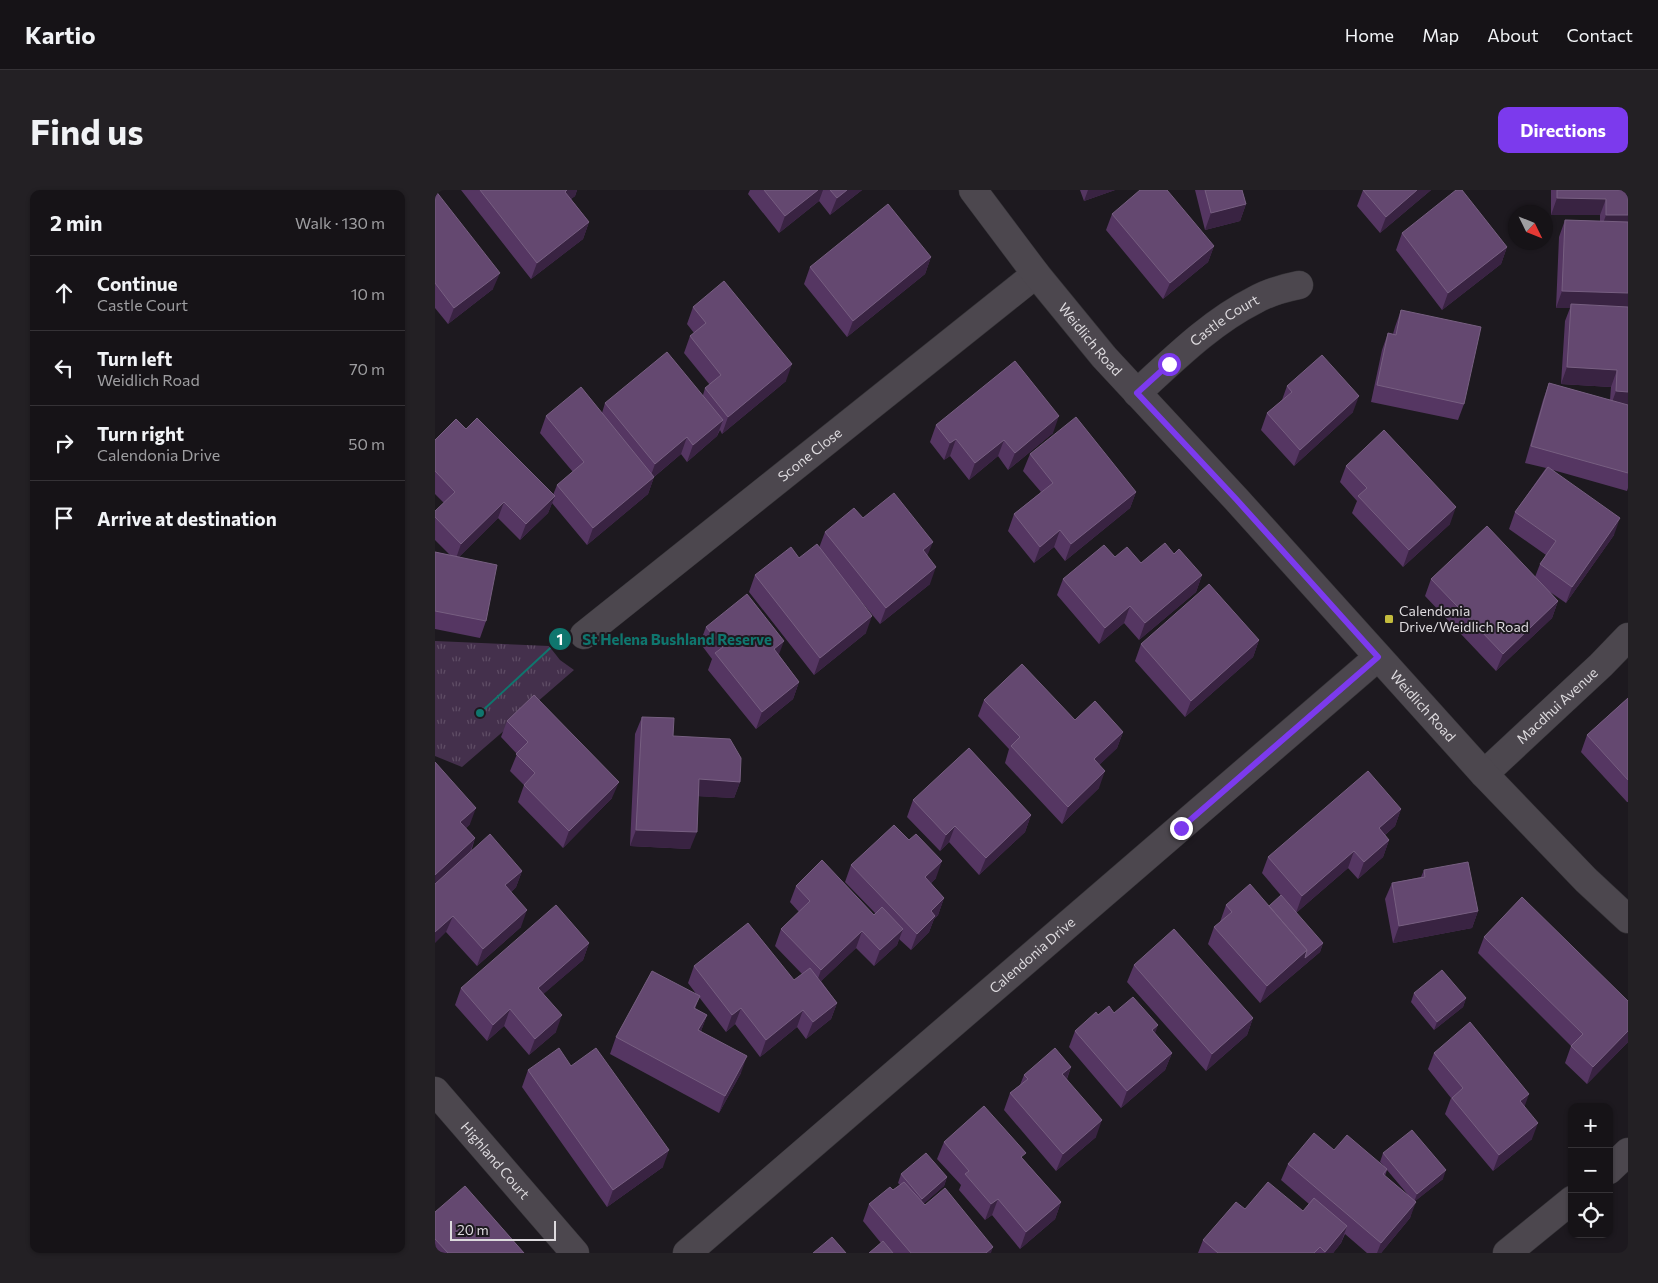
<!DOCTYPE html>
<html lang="en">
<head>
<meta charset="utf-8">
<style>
	body { margin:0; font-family:Commissioner,sans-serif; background:#232024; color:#f1f3f6 }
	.controls { position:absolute; right:15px; bottom:15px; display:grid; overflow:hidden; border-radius:10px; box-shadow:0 1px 4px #0004 }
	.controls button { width:45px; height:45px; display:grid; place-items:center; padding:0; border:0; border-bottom:1px solid #353236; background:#161317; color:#f1f3f6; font:25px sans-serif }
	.compass { position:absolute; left:1073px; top:15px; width:45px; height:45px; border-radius:50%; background:#161317; box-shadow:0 1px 4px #0004; rotate:133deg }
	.scale { position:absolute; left:15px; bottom:12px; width:106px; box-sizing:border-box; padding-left:5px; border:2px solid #dddade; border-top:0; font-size:14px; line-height:18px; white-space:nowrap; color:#dddade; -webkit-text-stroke:4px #1d191f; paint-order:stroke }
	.stop { position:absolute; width:15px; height:15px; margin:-11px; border:4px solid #7c3aed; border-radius:50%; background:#fff }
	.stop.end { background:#7c3aed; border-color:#fff; box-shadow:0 1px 5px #0008 }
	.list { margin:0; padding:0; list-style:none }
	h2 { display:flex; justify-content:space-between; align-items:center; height:65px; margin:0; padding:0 20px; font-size:21px }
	h2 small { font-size:16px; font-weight:400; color:#9e9ea1 }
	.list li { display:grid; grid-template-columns:32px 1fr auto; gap:15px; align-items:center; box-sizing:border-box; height:75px; padding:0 20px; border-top:1px solid #353236 }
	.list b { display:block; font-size:19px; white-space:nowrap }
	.list p { margin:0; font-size:16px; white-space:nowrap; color:#9e9ea1 }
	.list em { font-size:16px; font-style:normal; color:#9e9ea1 }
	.icon { flex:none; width:28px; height:28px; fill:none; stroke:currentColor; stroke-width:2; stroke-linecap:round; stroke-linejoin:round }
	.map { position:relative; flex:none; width:1193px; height:1063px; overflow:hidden; border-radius:10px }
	header { display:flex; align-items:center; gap:30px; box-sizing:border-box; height:70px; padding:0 25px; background:#161317; border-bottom:1px solid #353236 }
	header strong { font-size:24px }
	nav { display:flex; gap:28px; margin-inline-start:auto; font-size:18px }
	.intro { display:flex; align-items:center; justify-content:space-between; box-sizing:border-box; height:120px; padding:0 30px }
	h1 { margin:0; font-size:35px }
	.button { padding:12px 22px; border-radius:10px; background:#7c3aed; color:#fff; font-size:18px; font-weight:700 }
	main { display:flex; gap:30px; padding:0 30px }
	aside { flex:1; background:#161317; border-radius:10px; box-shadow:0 1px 4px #0004 }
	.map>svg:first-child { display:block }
	.park { fill:url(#park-tufts) }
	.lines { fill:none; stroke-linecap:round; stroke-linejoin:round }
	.street-casing { stroke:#363438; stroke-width:29 }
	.secondary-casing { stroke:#363438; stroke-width:29 }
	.street { stroke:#4c474e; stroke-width:28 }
	.secondary { stroke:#4c474e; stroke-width:28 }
	.wall { fill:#553662; fill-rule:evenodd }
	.shaded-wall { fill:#392342 }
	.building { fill:#644870; stroke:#775f81 }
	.route { stroke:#7c3aed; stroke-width:6 }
	.poi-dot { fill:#c4bc3d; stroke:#1d191f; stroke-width:2 }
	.labels { text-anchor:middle; stroke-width:4; stroke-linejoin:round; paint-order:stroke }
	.street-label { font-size:14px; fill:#dddade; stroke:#1d191f }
	.poi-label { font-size:14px; fill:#dddade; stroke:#1d191f; text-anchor:start }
	.leader { fill:none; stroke:#0f766e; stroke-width:2 }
	.callout-dot { fill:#0f766e; stroke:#1d191f; stroke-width:2 }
	.mark-label { font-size:15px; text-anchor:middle; font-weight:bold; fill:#fff }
	.callout-label { font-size:15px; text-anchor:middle; font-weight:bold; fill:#0f766e; stroke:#1d191f; stroke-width:4; stroke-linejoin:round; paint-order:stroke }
</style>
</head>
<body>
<header>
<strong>Kartio</strong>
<nav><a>Home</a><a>Map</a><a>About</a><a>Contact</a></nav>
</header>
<div class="intro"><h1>Find us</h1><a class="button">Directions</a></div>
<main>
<aside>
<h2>2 min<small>Walk · 130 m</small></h2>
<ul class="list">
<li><svg class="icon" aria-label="ahead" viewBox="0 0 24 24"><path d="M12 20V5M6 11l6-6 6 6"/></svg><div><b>Continue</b><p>Castle Court</p></div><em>10 m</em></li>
<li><svg class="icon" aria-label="left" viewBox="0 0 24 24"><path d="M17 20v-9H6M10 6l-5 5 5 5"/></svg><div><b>Turn left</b><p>Weidlich Road</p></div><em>70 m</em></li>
<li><svg class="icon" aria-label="right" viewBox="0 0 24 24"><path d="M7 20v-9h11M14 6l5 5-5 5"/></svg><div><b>Turn right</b><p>Calendonia Drive</p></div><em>50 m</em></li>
<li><svg class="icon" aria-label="arrive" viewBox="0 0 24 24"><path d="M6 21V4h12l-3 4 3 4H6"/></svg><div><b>Arrive at destination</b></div></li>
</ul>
</aside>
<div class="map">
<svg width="1193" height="1063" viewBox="0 0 1193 1063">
	<defs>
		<pattern id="park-tufts" width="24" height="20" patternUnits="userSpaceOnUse" patternTransform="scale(1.25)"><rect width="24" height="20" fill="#44304c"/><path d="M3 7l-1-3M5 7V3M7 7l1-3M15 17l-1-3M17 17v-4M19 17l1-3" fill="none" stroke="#5f4d65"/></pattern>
	</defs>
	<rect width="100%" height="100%" fill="#1d191f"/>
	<path class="park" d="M0,451L114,456L125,470L139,480L27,577L0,566Z"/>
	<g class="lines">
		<g class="street-casing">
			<g id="street">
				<path id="s1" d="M702,203C738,170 776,132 820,110C834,102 849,98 864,95"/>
				<path id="s2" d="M149,445L601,84"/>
				<path id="s3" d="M1049,584L1166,475L1193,447"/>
				<path id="s4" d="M0,901L140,1063"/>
				<path d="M1174,980L1193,962"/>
				<path id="s5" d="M252,1063L943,467"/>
				<path d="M1072,1063L1137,1010"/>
			</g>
		</g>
		<g class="secondary-casing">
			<g id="secondary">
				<path id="s6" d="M538,0L601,84L669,167L801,309L1049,584L1151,690L1193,729"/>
			</g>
		</g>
		<use href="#street" class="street"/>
		<use href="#secondary" class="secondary"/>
	</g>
	<path class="wall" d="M0,0L58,99L13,134L0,118Z
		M26,0H142L140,6L136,9L154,32L148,49L96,89Z
		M315,0H427L395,25L384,11L344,43L313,4Z
		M645,0H680L649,11Z
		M760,0H807L811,14L805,31L770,40Z
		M928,0H996L945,43L922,16Z
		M1116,0H1193V298L1192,301L1118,280L1179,345L1131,413L1115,402L1123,411L1117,428L1061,481L990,406L996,389L1100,387L1105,374L1111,365L1074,339L1080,322L1111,278L1090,273L1108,210L1114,193L1175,210L1176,197L1126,194L1130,131L1135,118H1121L1124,47L1130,30L1165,31V25H1116Z
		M677,24L779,56L773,72L728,109L671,40Z
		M967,43L1072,57L1066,74L1007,120L961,60Z
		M496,67L490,84L412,147L369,94L375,77Z
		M258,117L351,191L287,244L285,240L282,246L252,272L246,264L219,287L213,304L152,355L117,313L113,323L85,350L63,328L24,367L51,431L45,448L0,439V362L15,365L0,350V321L9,313L0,304V250L31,239L118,305L122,295L138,282L105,243L111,226L167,223L170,213L268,205L270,198L275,195L249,163L255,146L259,143L252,134Z
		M966,120L1029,214L1023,230L936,212L947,160L953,143L958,144L960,137Z
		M852,196L918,222L859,276L826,240L832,223L847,210Z
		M501,235L618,243L573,280L563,266L534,290L515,266L509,270L495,252Z
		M595,264L701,302L695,318L630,371L619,357L599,373L573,341L579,324L606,302L588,281Z
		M911,276L1015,334L968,377L917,323L922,311L905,292Z
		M428,328L492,366L495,394L445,434L424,409L431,443L379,485L314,402L320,385L364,368L384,358L390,342Z
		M739,364L767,385L761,402L704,450L689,433L664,454L622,405L628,389L680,367L706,373Z
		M271,437L344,465L364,492L358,509L321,539L273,480L277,469L265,453Z
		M824,450L818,467L750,527L700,471L706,454Z
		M1193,508V612H1192L1146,562L1152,545Z
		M549,510L688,542L682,558L664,575V598L627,634L570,573L574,559L543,526Z
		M207,527L238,546L305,592L299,608L263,606L255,659L195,656L200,544Z
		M72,531L177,608L128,658L83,612L89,595L75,581L82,564L66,547Z
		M0,572L35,634L31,638L40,648L36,662L87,681L81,697L76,702L86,737L42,776L11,742Z
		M478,610L596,625L590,642L544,685L514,652L505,661L472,627Z
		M966,619L960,636L950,645L954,650L948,667L923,689L913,678L861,723L827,683L833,667Z
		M416,675L501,688L496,693L509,708L503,725L499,729L494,742L476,760L464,749L462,755L439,776L421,758L386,791L402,813L396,829L371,849L362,837L325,867L300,834L291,842L264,807L260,819L272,825L266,841L306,883L284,923L175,864L181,847L262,805L253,793L259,776L359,790L367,784L340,756L346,739L364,722L355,712L361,696L439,725L440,723L410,692Z
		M989,680L1043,721L1037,738L958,753L950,709L957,693L986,687Z
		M791,715L834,716L888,753L885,762L825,813L773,754L779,737L785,732Z
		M1049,747L1193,811V852L1152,894L1130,873L1136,856L1043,763Z
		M154,753L148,770L108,804L121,842L94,865L69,836L52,851L20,815L26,798Z
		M699,775L818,828L812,845L771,881L692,792Z
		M979,803L1031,808L1028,817L999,840L976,812Z
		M679,823L720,843L737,863L730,880L686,918L634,857L640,841L663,825Z
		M999,863L1089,917L1097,949L1058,981L1010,924L1016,908L993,879Z
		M136,876L228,977L172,1017L87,897L93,880Z
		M636,877L632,889L661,947L621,981L569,920L575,903L585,895L589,885Z
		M509,952L588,969L626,1012L620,1029L585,1059L557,1025L550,1030L524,1000L526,995L502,969Z
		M899,960L949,976L945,972L948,963L1008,989L980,1011L975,1028L946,1063H932L910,1044L906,1053L898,1063H763L768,1050L810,1019L868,1021L874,1014L846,990L853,974ZM952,980L974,1006L950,986Z
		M466,984L512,987L509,996L488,1014L556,1063H434L446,1053L428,1031L434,1014L458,1000L465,995L463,993Z
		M0,1022L89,1063H0Z"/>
	<path class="shaded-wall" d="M132,0H142L140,6L124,18L130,2Z
		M383,0H388L384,11L344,43L350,26Z
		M412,0H427L395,25L402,8Z
		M653,0H680L649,11Z
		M982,0H996L945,43L951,27Z
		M1122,8L1171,9L1165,25H1116Z
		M811,14L805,31L770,40L776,23Z
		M1171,25H1193V42H1165Z
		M154,32L148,49L96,89L102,73Z
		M779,56L773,72L728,109L735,93Z
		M1072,57L1066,74L1007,120L1013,103Z
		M496,67L490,84L412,147L418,131Z
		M65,83L58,99L13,134L19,118Z
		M1127,101L1193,103V120L1136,114L1135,118H1121Z
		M357,174L351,191L287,244L293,227Z
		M1132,177L1182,180L1176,197L1126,194Z
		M1181,201L1193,202V219L1175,218Z
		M924,206L918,222L859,276L865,260Z
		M624,226L618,243L573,280L580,263Z
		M288,230L282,246L252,272L258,255Z
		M252,247L246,264L214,291L220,274Z
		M521,249L515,266L509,270L515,253Z
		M569,250L563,266L534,290L540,273Z
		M219,287L213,304L152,355L158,338Z
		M701,302L695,318L630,371L636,354Z
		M120,306L113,323L85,350L91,334Z
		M69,312L63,328L20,371L26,354Z
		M1021,317L1015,334L968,377L974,360Z
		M1185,328L1179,345L1131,413L1137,397Z
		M625,340L619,357L599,373L605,357Z
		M498,352L491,369L488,360Z
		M501,377L495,394L445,434L451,418Z
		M767,385L761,402L704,450L710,433Z
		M1123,411L1117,428L1061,481L1068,464Z
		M695,416L689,433L664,454L670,438Z
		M437,426L431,443L379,485L385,468Z
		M824,450L818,467L750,527L756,511Z
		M349,451L343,467L339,459Z
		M364,492L358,509L321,539L327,522Z
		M688,542L682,558L653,586L659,569Z
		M670,581L664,598L627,634L633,617Z
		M264,589L305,592L299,608L258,606Z
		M184,592L177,608L128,658L134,641Z
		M41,618L35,634L19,649L25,632Z
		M966,619L960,636L938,655L944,638Z
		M596,625L590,642L544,685L551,668Z
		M520,636L514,652L505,661L511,645Z
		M201,640L262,642L255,659L195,656Z
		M40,648L34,665L0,696V685Z
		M954,650L948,667L923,689L929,672Z
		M919,661L913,678L861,723L867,706Z
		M507,671L501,688L484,704L490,687Z
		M87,681L81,697L64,712L70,695Z
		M509,708L503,725L499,729L494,742L476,760L482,744L496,721Z
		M92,720L86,737L42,776L48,759Z
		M1043,721L1037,738L958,753L964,736Z
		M18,726L11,742L0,753V742Z
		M468,739L462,755L439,776L445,760Z
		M427,741L421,758L380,797L386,780Z
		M154,753L148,770L97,814L103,798Z
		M888,753L885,762L825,813L832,796L872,760Z
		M1031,808L1028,817L999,840L1002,832Z
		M402,813L396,829L371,849L378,832Z
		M306,818L300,834L291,842L297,825Z
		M75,819L69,836L52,851L58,835Z
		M368,820L362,837L325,867L331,850Z
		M127,825L121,842L94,865L100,849Z
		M272,825L266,841L263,840Z
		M818,828L812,845L771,881L777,864Z
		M723,835L717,852V840Z
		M1193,841V852L1152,894L1158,877Z
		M737,863L730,880L686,918L692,901Z
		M312,866L306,883L284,923L290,906Z
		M636,877L630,893L627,884Z
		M1094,904L1088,921L1085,911Z
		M667,930L661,947L621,981L628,964Z
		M1103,933L1097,949L1058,981L1064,965Z
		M234,960L228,977L172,1017L178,1000Z
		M1011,980L1008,989L979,1012L982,1004Z
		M512,987L509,996L484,1018L487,1009Z
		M563,1009L557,1025L550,1030L556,1014Z
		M626,1012L620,1029L585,1059L591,1042Z
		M981,1012L975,1028L946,1063H942L946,1053Z
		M912,1036L906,1053L898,1063H890Z
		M558,1057L556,1063H551Z"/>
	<path class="building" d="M0,0L65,83L19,118L0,93Z
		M45,0H132L130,2L154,32L102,73Z
		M329,0H383L350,26Z
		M395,0H412L402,8Z
		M705,0H732L779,56L735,93L677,24Z
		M770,0H807L811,14L776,23Z
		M928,0H982L951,27Z
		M1021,0H1027L1072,57L1013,103L967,43Z
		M1122,0H1193V25H1171V9L1122,8Z
		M453,14L496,67L418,131L375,77Z
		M1130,30L1193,32V103L1127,101Z
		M289,91L357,174L293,227L270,198L286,185L255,146L271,133L258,117Z
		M1136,114L1193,117V202L1181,201L1182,180L1132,177Z
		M966,120L1046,137L1029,214L942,195L953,143L961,145Z
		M232,162L288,230L258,255L252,247L220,274L170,213Z
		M887,165L924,206L865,260L832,223L857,202L852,196Z
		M580,171L624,226L580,263L569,250L540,273L521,249L515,253L501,235Z
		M1114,193L1193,215V283L1096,256Z
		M146,197L219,287L158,338L122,295L149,272L111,226Z
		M641,227L701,302L636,354L625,340L605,357L579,324L618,293L595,264Z
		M42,228L120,306L91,334L69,312L26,354L0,327V321L20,302L0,281V250L21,229L31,239Z
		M949,240L1021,317L974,360L923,306L932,298L911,276Z
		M1113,277L1185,328L1137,397L1105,374L1121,351L1080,322Z
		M459,303L498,352L488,360L501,377L451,418L390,342L419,318L428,328Z
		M1052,336L1123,411L1068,464L996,389Z
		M730,353L739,364L744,359L767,385L710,433L695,416L670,438L628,389L669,355L680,367L692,357L706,373Z
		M382,354L437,426L385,468L320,385L356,357L364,368Z
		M0,362L62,375L51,431L0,421Z
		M774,394L824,450L756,511L706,454Z
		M312,404L349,451L339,459L364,492L327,522L280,463L288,457L271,437Z
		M587,474L640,530L660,511L688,542L659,569L670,581L633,617L576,556L585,547L549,510Z
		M99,505L184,592L134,641L89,595L100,583L81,564L93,552L72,531Z
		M1193,508V590L1152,545Z
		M207,527L239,528L238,546L295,549L306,568L305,592L264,589L262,642L201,640Z
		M534,558L596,625L551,668L520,636L511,645L478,610Z
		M0,572L41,618L25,632L40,648L0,685Z
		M933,581L966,619L944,638L954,650L929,672L919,661L867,706L833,667Z
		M459,635L474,650L481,644L507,671L490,687L509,708L496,721L500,726L482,744L416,675Z
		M55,644L87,681L70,695L92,720L48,759L18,726L0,742V694Z
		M387,670L439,725L447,717L468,739L445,760L427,741L386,780L346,739L375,711L361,696Z
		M1033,672L1043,721L964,736L957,693L990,687L989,680Z
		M815,694L872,760L832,796L779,737L797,722L791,715Z
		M846,705L888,753L870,768L872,760L834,716Z
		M1087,707L1193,811V841L1158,877L1136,856L1148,844L1049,747Z
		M121,715L154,753L103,798L127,825L100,849L75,819L58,835L26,798Z
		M313,733L359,790L375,778L402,813L378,832L368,820L331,850L306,818L297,825L259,776Z
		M739,739L818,828L777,864L699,775Z
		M1007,780L1031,808L1002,832L979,803Z
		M217,781L265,806L259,818L272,825L263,840L312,866L290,906L181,847Z
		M698,807L723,835L717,840L737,863L692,901L640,841L661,822L663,825L674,816L679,823Z
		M1035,832L1094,904L1085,911L1103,933L1064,965L1017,908L1028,898L999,863Z
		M124,858L136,876L161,858L234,960L178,1000L93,880Z
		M620,858L636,877L627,884L667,930L628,964L575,903L593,889L589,885Z
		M549,916L591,963L586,967L626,1012L591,1042L563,1009L556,1014L530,984L534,981L509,952Z
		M977,940L1011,980L982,1004L948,963Z
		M879,943L899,960L912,945L952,979L948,984L981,1012L946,1053L853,974Z
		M491,963L512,987L487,1009L466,984Z
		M469,992L490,1015L510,998L558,1057L551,1063H476L434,1014L455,997L458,1000Z
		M833,992L868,1021L879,1008L912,1036L890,1062L885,1057L879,1063H783L768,1050L801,1012L810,1019Z
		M30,996L89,1063H13L0,1049V1022Z
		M397,1047L411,1063H378Z
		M448,1051L458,1063H434Z"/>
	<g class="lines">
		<path class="route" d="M734,174L702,203L801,309L943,467L746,638"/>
	</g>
	<rect class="poi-dot" x="949" y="424" width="10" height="10" rx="2.5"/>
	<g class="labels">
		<g class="street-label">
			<text dy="5" stroke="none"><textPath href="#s1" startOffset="114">Castle Court</textPath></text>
			<text dy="5" stroke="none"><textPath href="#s6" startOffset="190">Weidlich Road</textPath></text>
			<text dy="5" stroke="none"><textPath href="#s2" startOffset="289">Scone Close</textPath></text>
			<text dy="5" stroke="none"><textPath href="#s6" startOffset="685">Weidlich Road</textPath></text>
			<text dy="5" stroke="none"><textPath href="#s3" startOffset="100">Macdhui Avenue</textPath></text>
			<text dy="5" stroke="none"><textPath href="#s5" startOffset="456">Calendonia Drive</textPath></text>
			<text dy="5" stroke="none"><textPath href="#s4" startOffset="92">Highland Court</textPath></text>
		</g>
		<g class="poi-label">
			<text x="964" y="426">Calendonia<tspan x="964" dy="16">Drive/Weidlich Road</tspan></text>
		</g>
	</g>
	<path class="leader" d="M45 523L125 449"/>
	<g class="callout-dot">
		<circle cx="45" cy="523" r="5"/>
		<circle cx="125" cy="449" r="12"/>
	</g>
	<g class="mark-label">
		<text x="125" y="455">1</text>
	</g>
	<g class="callout-label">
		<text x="242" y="455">St Helena Bushland Reserve</text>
	</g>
</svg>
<div class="controls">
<button>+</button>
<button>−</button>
<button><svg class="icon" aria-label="locate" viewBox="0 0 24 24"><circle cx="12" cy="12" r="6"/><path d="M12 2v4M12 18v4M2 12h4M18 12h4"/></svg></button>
</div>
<svg class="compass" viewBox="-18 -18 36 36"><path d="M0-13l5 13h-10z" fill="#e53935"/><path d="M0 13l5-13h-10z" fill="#9e9ea1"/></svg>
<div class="scale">20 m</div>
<div class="stop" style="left:734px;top:174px"></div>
<div class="stop end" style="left:746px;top:638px"></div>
</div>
</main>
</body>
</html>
